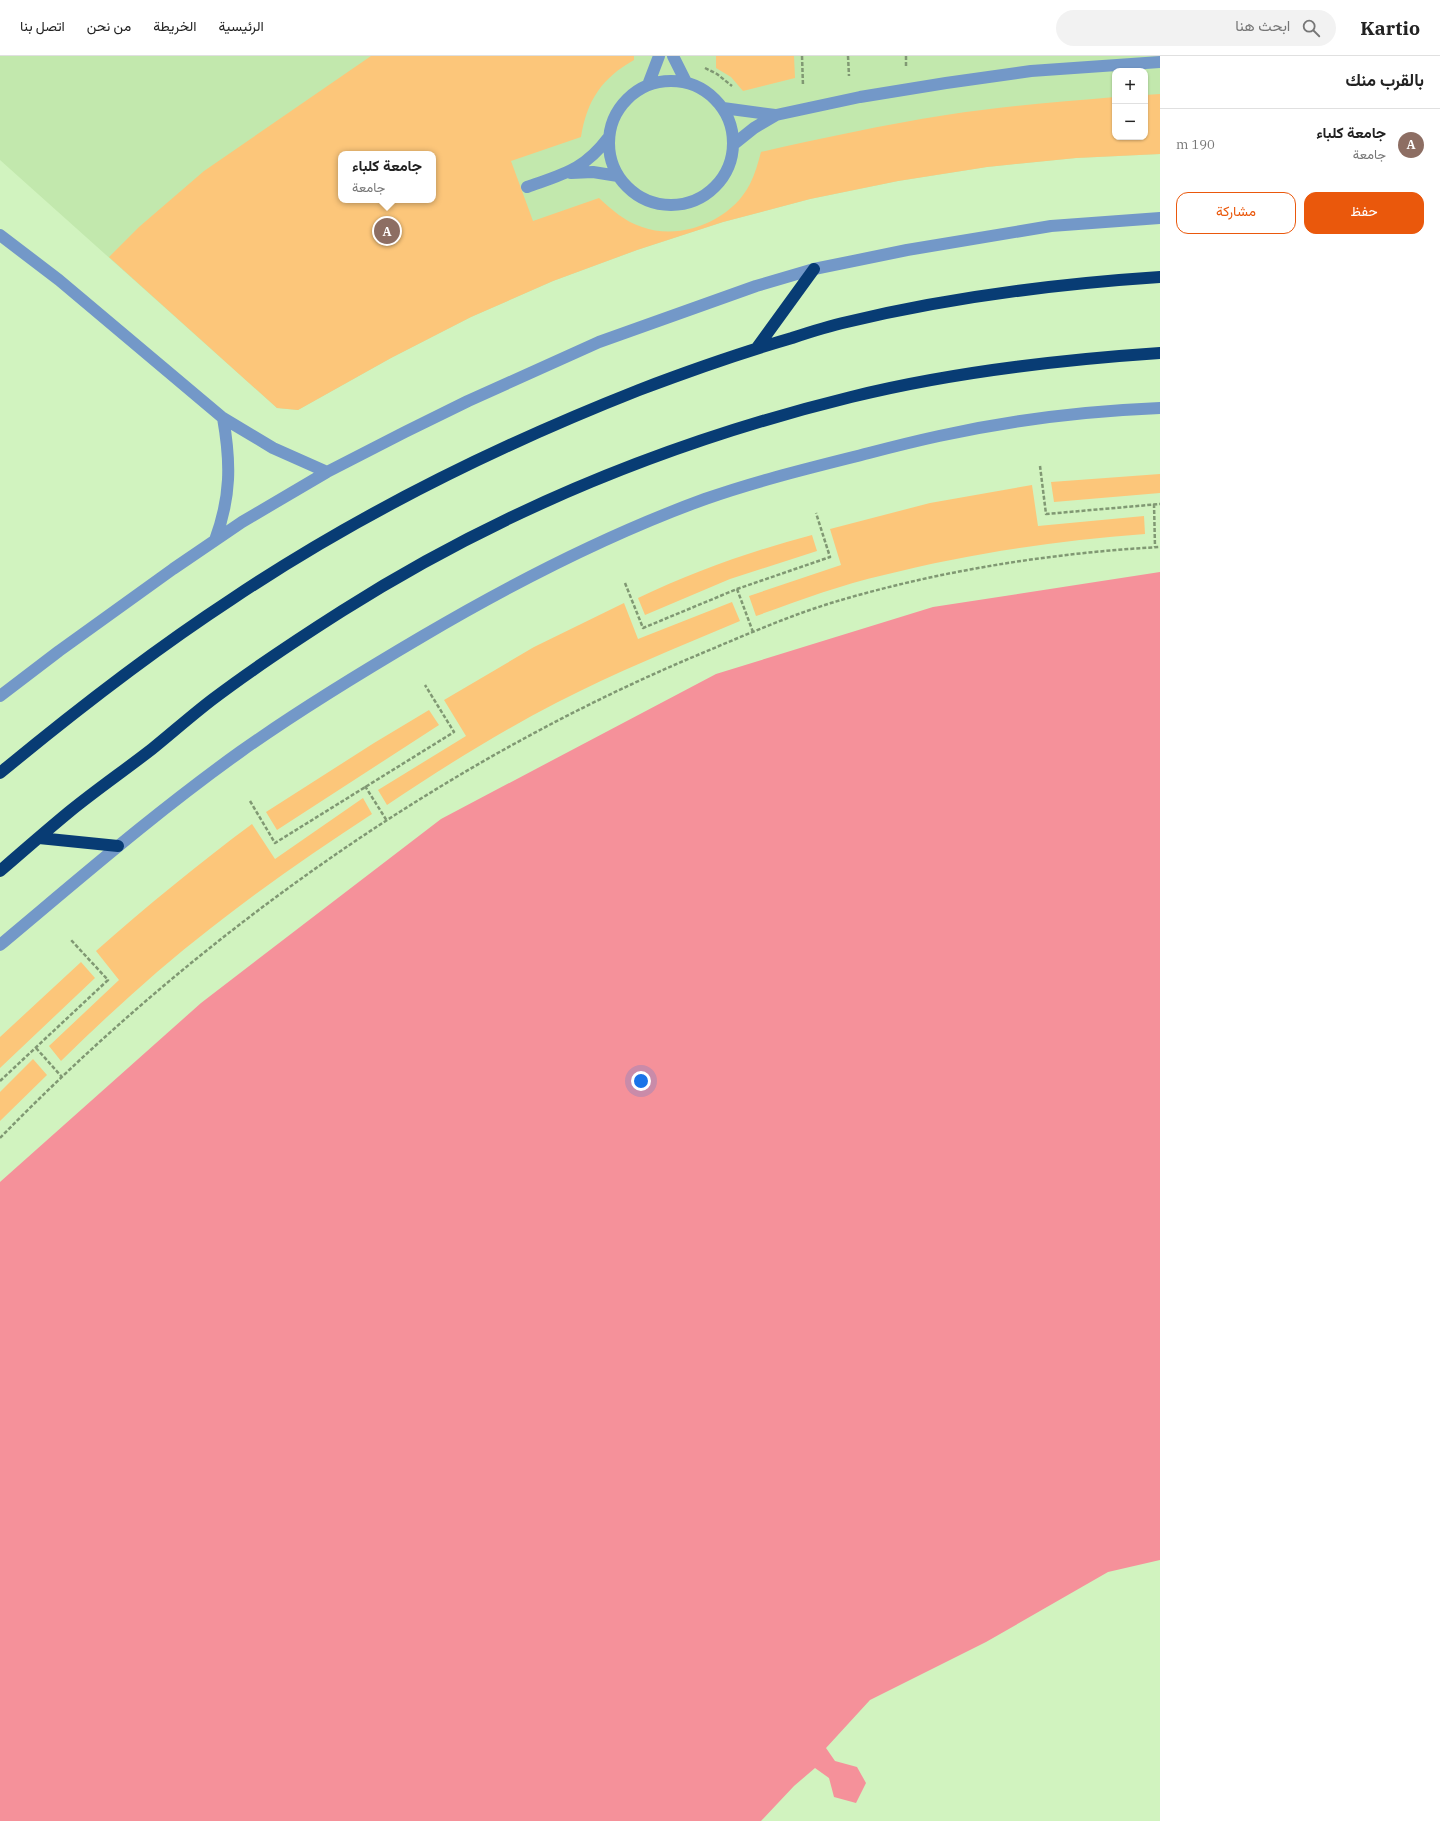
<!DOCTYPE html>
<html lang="ar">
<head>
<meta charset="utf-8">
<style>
	body { margin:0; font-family:"IBM Plex Serif",Vazirmatn,serif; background:#f2f2f2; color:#222; direction:rtl }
	.controls { position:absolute; right:12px; top:12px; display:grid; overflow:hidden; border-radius:8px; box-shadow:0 1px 3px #0004 }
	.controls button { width:36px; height:36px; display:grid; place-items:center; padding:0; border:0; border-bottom:1px solid #e0e0e0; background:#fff; color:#222; font:20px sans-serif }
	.you { position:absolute; left:641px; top:1025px; width:14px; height:14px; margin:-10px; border:3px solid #fff; border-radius:50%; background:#1a73e8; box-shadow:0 0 0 6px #1a73e833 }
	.badge { display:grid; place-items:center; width:26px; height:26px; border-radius:50%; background:#ea580c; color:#fff; font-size:13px; font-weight:700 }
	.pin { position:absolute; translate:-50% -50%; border:2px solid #fff; box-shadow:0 1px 4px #0006 }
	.popup { position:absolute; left:338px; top:95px; width:98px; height:52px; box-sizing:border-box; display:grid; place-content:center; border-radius:8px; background:#fff; filter:drop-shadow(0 1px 3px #0005); font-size:13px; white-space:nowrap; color:#767676 }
	.popup b { font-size:15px; color:#222 }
	.popup::after { content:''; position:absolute; left:50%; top:100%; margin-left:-8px; border:8px solid transparent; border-top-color:#fff }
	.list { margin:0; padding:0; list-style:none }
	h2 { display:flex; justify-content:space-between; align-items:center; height:52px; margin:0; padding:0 16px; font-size:17px }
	h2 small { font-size:13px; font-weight:400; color:#767676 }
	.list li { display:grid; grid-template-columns:26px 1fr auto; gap:12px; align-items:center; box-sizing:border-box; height:72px; padding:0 16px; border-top:1px solid #e0e0e0 }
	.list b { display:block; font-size:15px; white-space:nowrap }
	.list p { margin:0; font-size:13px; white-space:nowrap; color:#767676 }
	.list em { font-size:13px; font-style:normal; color:#767676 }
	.actions { display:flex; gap:8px; padding:12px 16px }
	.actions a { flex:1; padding:9px 0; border:1px solid #ea580c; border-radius:12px; text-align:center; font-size:14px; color:#ea580c }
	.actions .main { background:#ea580c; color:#fff }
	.icon { flex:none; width:22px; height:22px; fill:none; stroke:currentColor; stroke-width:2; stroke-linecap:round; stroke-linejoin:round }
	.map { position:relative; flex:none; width:1160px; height:1765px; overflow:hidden; direction:ltr }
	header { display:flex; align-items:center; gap:24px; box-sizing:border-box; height:56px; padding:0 20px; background:#fff; border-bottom:1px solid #e0e0e0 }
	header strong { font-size:19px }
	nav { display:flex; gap:22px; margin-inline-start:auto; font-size:14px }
	.search { width:280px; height:36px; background:#f2f2f2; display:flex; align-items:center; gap:10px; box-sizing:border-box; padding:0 14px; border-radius:22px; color:#767676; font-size:15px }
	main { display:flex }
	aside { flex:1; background:#fff }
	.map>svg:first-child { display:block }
	.built { fill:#c2e8ad; fill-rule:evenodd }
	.green { fill:#fcc67a; fill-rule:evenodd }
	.water { fill:#f5919a }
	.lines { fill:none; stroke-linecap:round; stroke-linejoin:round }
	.path { stroke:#809873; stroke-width:2.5; stroke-dasharray:4 2; stroke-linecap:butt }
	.minor { stroke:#7398c8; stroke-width:12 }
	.highway { stroke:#083c74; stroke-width:12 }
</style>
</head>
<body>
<header>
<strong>Kartio</strong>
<div class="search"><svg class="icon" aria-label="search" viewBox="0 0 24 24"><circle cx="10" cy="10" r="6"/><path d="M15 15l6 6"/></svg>ابحث هنا</div>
<nav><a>الرئيسية</a><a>الخريطة</a><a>من نحن</a><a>اتصل بنا</a></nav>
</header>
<main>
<aside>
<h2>بالقرب منك<small></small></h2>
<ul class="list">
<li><span class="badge" style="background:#8d6e63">A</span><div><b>جامعة كلباء</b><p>جامعة</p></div><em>190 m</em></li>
</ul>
<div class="actions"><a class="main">حفظ</a><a>مشاركة</a></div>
</aside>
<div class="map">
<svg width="1160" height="1765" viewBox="0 0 1160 1765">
	<rect width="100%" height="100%" fill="#d1f3bf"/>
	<path class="built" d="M0,0H1160V98L1076,102L987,111L898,125L810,143L723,166L637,194L553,225L471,261L391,302L298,354L277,352L0,104ZM1115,15H1145V81H1115ZM341,98H433V144H341Z"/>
	<path class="green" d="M371,0H634V4C602,22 587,44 581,81L511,105L533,165L599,142C612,154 624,165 642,171C681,185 731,165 750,128C755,118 758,107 761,96C822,82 883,69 946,59C1002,50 1058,46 1115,41V81H1145V39L1160,38V98L1076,102L987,111L898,125L810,143L723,166L637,194L553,225L471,261L391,302L298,354L277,352L109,201L139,171L204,115ZM341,98H433V144H341Z
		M716,0H794L795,22L743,35L731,21L716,12Z
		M1160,418V437L1054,446L1051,426Z
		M1032,429L1038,470L1144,460L1145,478C1055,485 971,497 884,519C840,529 798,545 756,560L749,540L841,509L830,473L930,447Z
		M812,479L817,495L730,523L645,559L638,542C695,515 751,495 812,479Z
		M732,546L740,565C678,591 616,616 556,647C498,677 442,712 387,749L378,734L466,680L444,644L534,591L624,547L638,583Z
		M429,654L439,669L277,774L266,756L374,687Z
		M363,742L372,758C317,794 263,831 211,872C158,913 109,958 61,1005L49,990L119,924L96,895C147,850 198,808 252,768L275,803Z
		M81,906L95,922L0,1012V981Z
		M33,1003L47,1019L0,1065V1036Z"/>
	<path class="water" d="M1160,516V1504L1108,1516L986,1586L870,1644L826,1692L835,1705L857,1711L866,1727L856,1747L834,1741L829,1722L815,1712L794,1730L761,1765H0V1126L201,947L441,763L716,618L933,551Z"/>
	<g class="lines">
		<path class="path" d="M802,0L803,30
			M848,0L849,20
			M906,0V10
			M705,12L717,18L732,30
			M1040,410L1046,458L1160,448
			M1154,448L1155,491
			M625,527L643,572L737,533L830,501L816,457
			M737,533L753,576
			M365,730L387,765
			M250,745L275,787L454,676L425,629
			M36,992L62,1021
			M0,1025L108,924L71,884
			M0,1082C197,880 439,707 700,598C743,580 786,561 831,547C937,515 1050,497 1160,491"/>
		<path class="minor" d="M673,0L686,26
			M609 87a62 62 0 1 1 124 0a62 62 0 1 1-124 0Z
			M648,29L659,0
			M723,52L775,59
			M734,88L754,72L776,59L860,41L946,27L1031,15L1160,6
			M571,117L593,116L618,120
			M527,131C563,118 584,114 608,82
			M0,179L59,224L223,362L273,392L327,416
			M215,484C231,441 231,407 223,362
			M0,640L59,595L173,513L242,466L327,416L405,376L468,345L599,286L756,230L814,213L907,194L1051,170L1160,162
			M0,889C79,823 156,756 240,696C299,654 360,617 423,580C513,527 606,479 705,443C759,424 814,411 869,397C892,391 916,385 939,380C1011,364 1086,355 1160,352"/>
		<path class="highway" d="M756,293L814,213
			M0,717C75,655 151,596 232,543C359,458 497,390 639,334C689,315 740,297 792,282C810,276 829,270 847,266C951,241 1054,228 1160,221
			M39,782L118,790
			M0,815C23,795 46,775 69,756C96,734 125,714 152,693C173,676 192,659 213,643C254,612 298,583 342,555C498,456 672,385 851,341C952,316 1056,304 1160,297"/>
	</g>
</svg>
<div class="controls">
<button>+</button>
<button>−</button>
</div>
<div class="you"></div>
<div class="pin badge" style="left:387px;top:175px;background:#8d6e63">A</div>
<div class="popup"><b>جامعة كلباء</b>جامعة</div>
</div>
</main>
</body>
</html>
